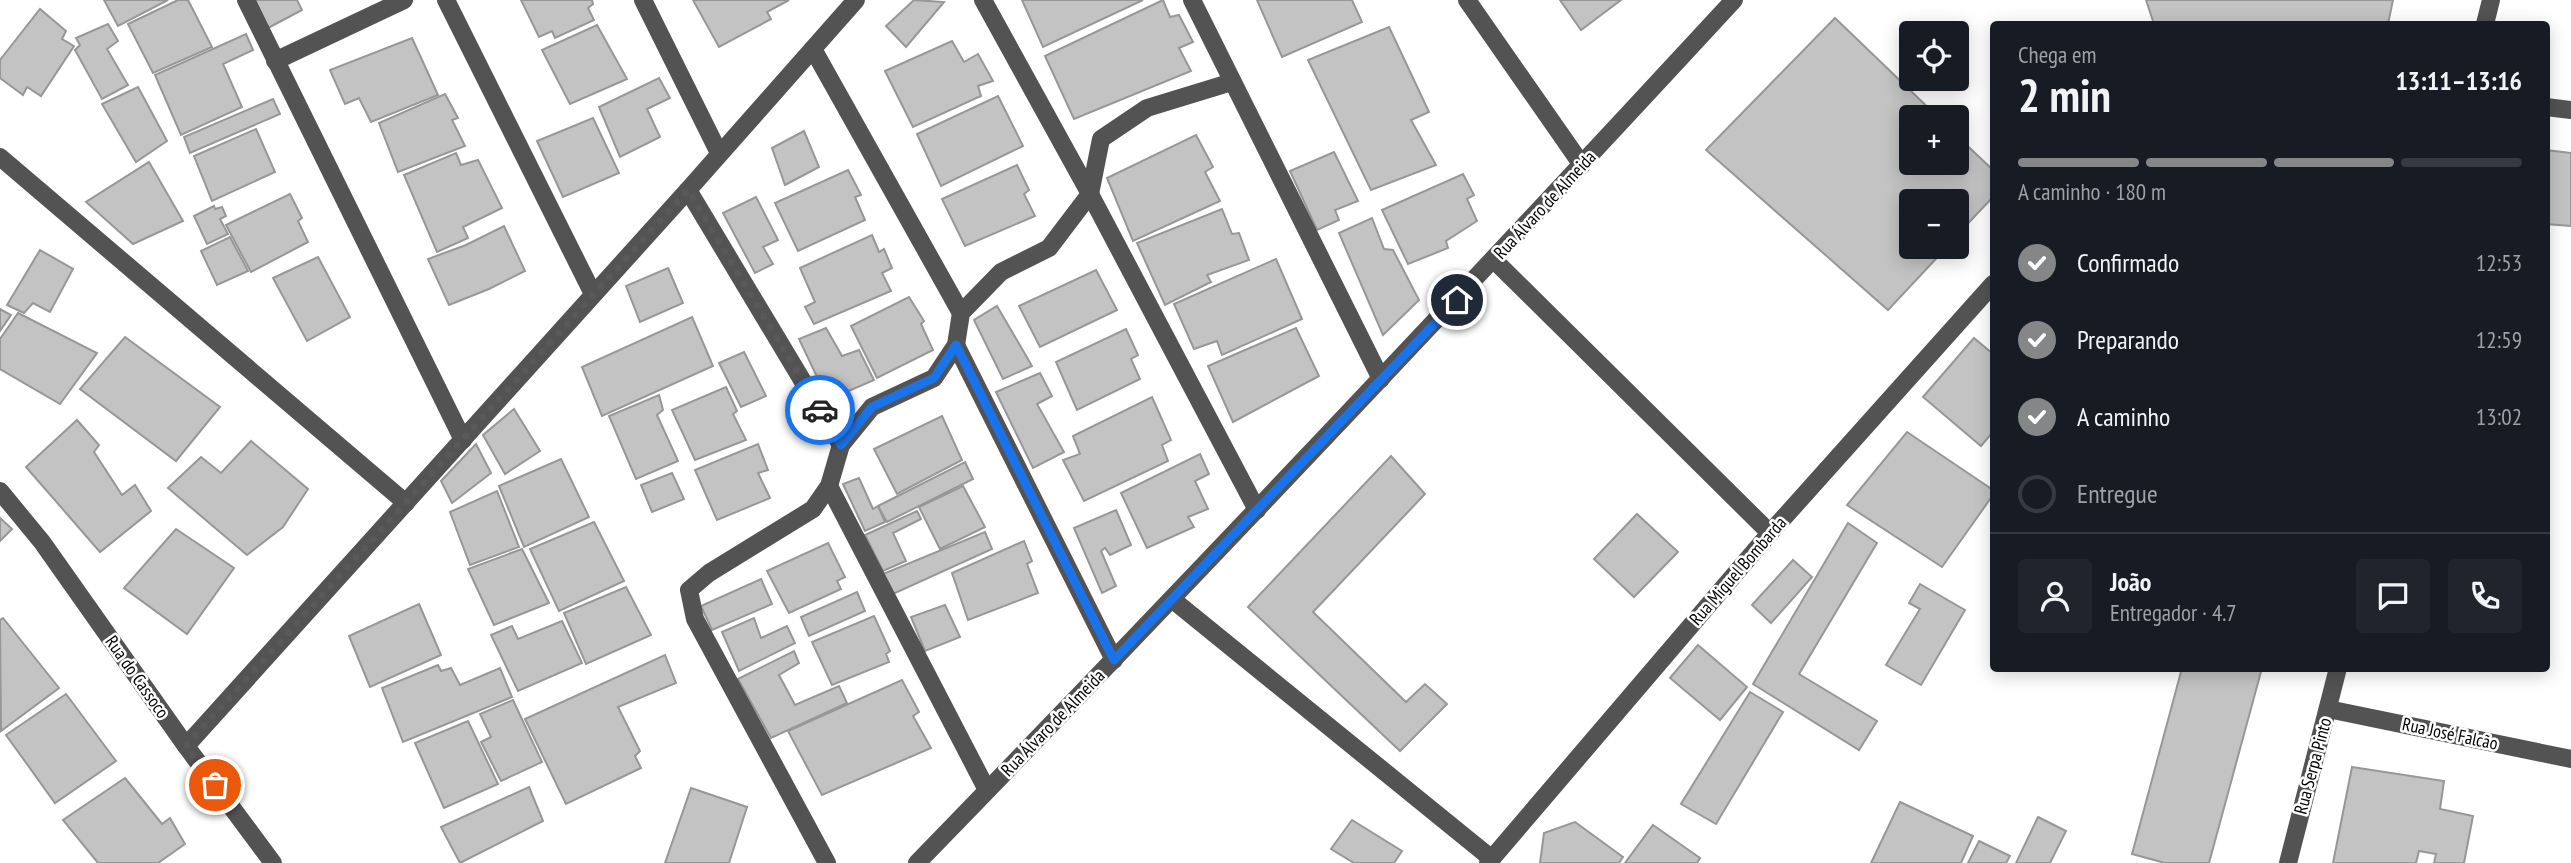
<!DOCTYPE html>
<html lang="pt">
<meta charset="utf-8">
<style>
body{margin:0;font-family:"PT Sans Narrow",sans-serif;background:#20242c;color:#f1f3f6;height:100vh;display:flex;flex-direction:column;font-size:26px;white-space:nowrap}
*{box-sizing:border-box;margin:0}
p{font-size:23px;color:#9ea1a6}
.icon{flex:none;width:38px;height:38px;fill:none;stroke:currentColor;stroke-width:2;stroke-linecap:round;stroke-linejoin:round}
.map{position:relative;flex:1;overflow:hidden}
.side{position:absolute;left:1990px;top:21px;width:560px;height:651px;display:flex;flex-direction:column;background:#171b24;border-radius:7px;box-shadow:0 4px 18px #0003}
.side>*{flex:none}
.fabs{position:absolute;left:1899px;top:21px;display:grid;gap:14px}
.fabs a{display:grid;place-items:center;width:70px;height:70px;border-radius:7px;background:#171b24;box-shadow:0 4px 18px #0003;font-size:35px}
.pin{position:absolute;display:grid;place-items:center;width:60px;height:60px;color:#fff;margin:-30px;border:4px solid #fff;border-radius:50%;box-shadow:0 2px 7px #0007}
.courier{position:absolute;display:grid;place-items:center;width:70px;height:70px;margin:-35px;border:5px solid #1a73e8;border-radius:50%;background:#fff;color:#222;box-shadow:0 2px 9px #0007}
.headline em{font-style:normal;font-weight:800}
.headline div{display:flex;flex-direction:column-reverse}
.headline{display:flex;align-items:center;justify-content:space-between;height:119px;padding:0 28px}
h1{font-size:46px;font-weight:800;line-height:52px}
.bar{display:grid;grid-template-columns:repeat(4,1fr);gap:10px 7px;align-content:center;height:84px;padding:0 28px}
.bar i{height:9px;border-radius:5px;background:#363941}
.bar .selected{background:#858687}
.bar p{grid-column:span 4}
.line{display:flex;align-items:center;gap:18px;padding:0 28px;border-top:2px solid #363941}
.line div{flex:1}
.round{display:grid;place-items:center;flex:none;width:74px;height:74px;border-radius:7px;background:#20242c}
ol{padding:0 28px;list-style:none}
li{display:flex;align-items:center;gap:21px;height:77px}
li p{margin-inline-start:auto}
li .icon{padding:7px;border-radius:50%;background:#858687;color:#fff;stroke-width:4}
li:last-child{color:#9ea1a6}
li i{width:38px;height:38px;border:4px solid #363941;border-radius:50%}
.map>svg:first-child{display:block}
.building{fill:#c3c3c3;stroke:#979797;stroke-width:2}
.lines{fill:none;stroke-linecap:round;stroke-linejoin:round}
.minor{stroke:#535353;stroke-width:18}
.done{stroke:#595959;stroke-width:7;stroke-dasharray:0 12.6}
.route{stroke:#1a73e8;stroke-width:9}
.labels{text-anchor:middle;stroke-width:5;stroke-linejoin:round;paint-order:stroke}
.street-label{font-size:18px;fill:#000;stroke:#fff}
</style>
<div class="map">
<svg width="2571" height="863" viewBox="0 0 2571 863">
<rect width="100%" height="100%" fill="#fff"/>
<!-- building -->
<g class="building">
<path d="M 104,0 L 168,0 L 118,26 Z"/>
<path d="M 178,0 L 188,0 L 212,47 L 153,73 L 128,24 Z"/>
<path d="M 255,0 L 297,0 L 302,10 L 268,28 Z"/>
<path d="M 521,0 L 592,0 L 593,4 L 588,8 L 594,20 L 555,38 L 552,31 L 539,37 Z"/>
<path d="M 693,0 L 789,0 L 767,12 L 771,19 L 719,47 Z"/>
<path d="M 914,0 L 944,2 L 906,47 L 886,26 Z"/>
<path d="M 1022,0 L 1143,0 L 1043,47 Z"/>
<path d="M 1163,0 L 1170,17 L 1179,15 L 1193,42 L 1179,48 L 1191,71 L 1074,119 L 1045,56 Z"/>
<path d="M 1257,0 L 1352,0 L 1362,22 L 1282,57 Z"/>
<path d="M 1560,0 L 1621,0 L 1581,30 Z"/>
<path d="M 2146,0 L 2393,0 L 2388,24 L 2154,24 Z"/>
<path d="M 40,9 L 66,31 L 62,39 L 74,46 L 41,96 L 27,87 L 23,95 L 0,78 L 0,60 Z"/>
<path d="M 1835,18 L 1938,117 L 1911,117 L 1911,163 L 1956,163 L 1956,135 L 1993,170 L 1993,197 L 1956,236 L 1956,201 L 1911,201 L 1911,247 L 1947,247 L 1888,310 L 1706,150 Z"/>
<path d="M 108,24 L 118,41 L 107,49 L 128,85 L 102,99 L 75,50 L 80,45 L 76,38 Z"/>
<path d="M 597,25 L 627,79 L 570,104 L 542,50 Z"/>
<path d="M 1389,27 L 1429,112 L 1411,120 L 1436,165 L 1371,190 L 1308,60 Z"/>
<path d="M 246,34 L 253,50 L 223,64 L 242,107 L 181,135 L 155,75 Z"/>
<path d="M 412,38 L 438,95 L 371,122 L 359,98 L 345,104 L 330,70 Z"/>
<path d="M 952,41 L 964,62 L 978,54 L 993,81 L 978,86 L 981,96 L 913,127 L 885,71 Z"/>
<path d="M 659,78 L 670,98 L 647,109 L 660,137 L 620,157 L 599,107 Z"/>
<path d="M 138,87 L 167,141 L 136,162 L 102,104 Z"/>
<path d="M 445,94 L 458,118 L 452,120 L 465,146 L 398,172 L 379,123 Z"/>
<path d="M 998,96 L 1023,146 L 941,186 L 917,134 Z"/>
<path d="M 273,99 L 280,114 L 190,153 L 184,137 Z"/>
<path d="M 593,118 L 619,173 L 563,197 L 537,141 Z"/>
<path d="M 256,129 L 275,172 L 212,201 L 194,156 Z"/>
<path d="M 804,131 L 819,167 L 785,185 L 772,148 Z"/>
<path d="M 1196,135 L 1213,167 L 1205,172 L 1220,201 L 1133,241 L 1107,178 Z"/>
<path d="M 2546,150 L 2571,153 L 2571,226 L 2546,224 Z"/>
<path d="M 1334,152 L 1358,201 L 1335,210 L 1339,220 L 1317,230 L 1290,171 Z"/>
<path d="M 456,153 L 461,165 L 478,160 L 502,208 L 463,227 L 468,238 L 437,252 L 404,175 Z"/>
<path d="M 149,162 L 183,221 L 133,244 L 86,202 Z"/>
<path d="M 1017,165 L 1029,190 L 1024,194 L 1035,216 L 965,246 L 942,199 Z"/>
<path d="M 848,170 L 861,195 L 855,197 L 865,220 L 798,251 L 775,203 Z"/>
<path d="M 1463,174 L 1474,195 L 1467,199 L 1477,221 L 1446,241 L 1448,248 L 1408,264 L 1382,210 Z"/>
<path d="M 290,194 L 302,218 L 298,221 L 308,242 L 251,272 L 226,225 Z"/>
<path d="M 756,197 L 778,240 L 763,247 L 773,264 L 755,273 L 723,213 Z"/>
<path d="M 214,206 L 215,209 L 222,207 L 226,216 L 220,219 L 228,234 L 207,244 L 194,216 Z"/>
<path d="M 1222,209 L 1232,234 L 1239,233 L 1249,260 L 1207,275 L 1211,282 L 1165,305 L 1137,243 Z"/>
<path d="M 1372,218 L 1384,249 L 1393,250 L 1419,300 L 1383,335 L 1339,233 Z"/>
<path d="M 504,226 L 525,271 L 489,289 L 449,305 L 428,259 L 466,245 Z"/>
<path d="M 872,235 L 879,252 L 884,249 L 892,268 L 882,273 L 891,291 L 814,324 L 805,307 L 815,302 L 800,268 Z"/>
<path d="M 230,237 L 248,271 L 217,285 L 201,251 Z"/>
<path d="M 40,250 L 73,269 L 50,312 L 33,303 L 24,313 L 7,305 Z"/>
<path d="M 318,257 L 350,317 L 307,341 L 273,278 Z"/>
<path d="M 1276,259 L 1302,319 L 1222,355 L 1217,341 L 1194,349 L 1174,304 Z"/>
<path d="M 668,268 L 683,303 L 640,322 L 626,286 Z"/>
<path d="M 1096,270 L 1117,310 L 1040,347 L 1019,306 Z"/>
<path d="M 909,297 L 924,321 L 921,324 L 933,350 L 877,378 L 851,326 Z"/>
<path d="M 997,306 L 1032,366 L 1003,379 L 974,320 Z"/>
<path d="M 0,309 L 11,315 L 0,331 Z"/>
<path d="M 18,313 L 97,353 L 60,404 L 0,369 L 0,339 Z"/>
<path d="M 692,317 L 713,366 L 602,416 L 582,367 Z"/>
<path d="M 826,328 L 842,356 L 859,350 L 874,380 L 828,400 L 799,339 Z"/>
<path d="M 1296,328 L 1319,376 L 1233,422 L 1208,366 Z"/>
<path d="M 1126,329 L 1138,355 L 1131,359 L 1140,379 L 1077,410 L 1056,362 Z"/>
<path d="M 125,337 L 220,407 L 176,461 L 80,389 Z"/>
<path d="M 1974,338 L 1993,354 L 1993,432 L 1981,446 L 1923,397 Z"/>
<path d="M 744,352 L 766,396 L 741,407 L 719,363 Z"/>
<path d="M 1040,373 L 1052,396 L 1037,404 L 1064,452 L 1033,468 L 996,392 Z"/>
<path d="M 726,387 L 737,411 L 733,414 L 746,440 L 695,460 L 672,410 Z"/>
<path d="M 659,395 L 663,410 L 657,415 L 678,461 L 636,479 L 609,416 Z"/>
<path d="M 1152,397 L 1171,440 L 1162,445 L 1168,461 L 1084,501 L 1063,460 L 1080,454 L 1073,436 Z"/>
<path d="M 514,409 L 540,451 L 505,474 L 483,435 Z"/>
<path d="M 942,416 L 962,460 L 897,494 L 874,449 Z"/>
<path d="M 77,420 L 99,445 L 94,452 L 122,495 L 135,485 L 151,511 L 100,552 L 26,467 Z"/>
<path d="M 1907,432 L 1993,490 L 1993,495 L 1942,567 L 1847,505 Z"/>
<path d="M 251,441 L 308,489 L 283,527 L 247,555 L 168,488 L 201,457 L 221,473 Z"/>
<path d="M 476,444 L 491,473 L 452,503 L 441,481 Z"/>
<path d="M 758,444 L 768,470 L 758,473 L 770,498 L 717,520 L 695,470 Z"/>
<path d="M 1200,454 L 1209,474 L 1195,481 L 1208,509 L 1188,517 L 1194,527 L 1147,548 L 1121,493 Z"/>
<path d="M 1391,456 L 1425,494 L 1313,612 L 1406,702 L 1425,684 L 1447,704 L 1400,751 L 1248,607 Z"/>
<path d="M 561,459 L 589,517 L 524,547 L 499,486 Z"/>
<path d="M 965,462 L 973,479 L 887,522 L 878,506 Z"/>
<path d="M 672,473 L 684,499 L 652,512 L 641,485 Z"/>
<path d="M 859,478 L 873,509 L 878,506 L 885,522 L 865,531 L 843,484 Z"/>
<path d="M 963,486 L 985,527 L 940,549 L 919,507 Z"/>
<path d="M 497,491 L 519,547 L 470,565 L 450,512 Z"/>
<path d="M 1116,510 L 1131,545 L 1110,555 L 1105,548 L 1101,551 L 1116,586 L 1102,593 L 1074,528 Z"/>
<path d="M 917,511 L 921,519 L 893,533 L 906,561 L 883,571 L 865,535 Z"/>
<path d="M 1637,514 L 1678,552 L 1634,597 L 1594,559 Z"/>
<path d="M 0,518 L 12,529 L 0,541 Z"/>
<path d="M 594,522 L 624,581 L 559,611 L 530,549 Z"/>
<path d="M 1848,523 L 1877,543 L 1799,674 L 1877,721 L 1859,750 L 1753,684 Z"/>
<path d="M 176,529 L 234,568 L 187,634 L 124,588 Z"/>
<path d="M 985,532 L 992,549 L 893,594 L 883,574 Z"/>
<path d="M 1024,541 L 1032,561 L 1027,564 L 1038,593 L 968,620 L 952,573 Z"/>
<path d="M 828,543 L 845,577 L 837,581 L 841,589 L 789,613 L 767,571 Z"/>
<path d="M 522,549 L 549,603 L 494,625 L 468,569 Z"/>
<path d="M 1793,560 L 1812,577 L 1771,623 L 1752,605 Z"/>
<path d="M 761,579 L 772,604 L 712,630 L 701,606 Z"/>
<path d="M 1920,584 L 1965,610 L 1921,685 L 1886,665 L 1920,609 L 1909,603 Z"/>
<path d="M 626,587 L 651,635 L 586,664 L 564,613 Z"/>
<path d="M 857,592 L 865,611 L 809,636 L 801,617 Z"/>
<path d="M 419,604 L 441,655 L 370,687 L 349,636 Z"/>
<path d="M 945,605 L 960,637 L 925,651 L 911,617 Z"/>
<path d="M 874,616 L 890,651 L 886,654 L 889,662 L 832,685 L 812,642 Z"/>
<path d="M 3,618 L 59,688 L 1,731 L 0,620 Z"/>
<path d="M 754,618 L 761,638 L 787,626 L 795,643 L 739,671 L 722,632 Z"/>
<path d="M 562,621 L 582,663 L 518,691 L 491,635 L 512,626 L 518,639 Z"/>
<path d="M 1698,645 L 1747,687 L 1720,720 L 1670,678 Z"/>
<path d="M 794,651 L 799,663 L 779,675 L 795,705 L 839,686 L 847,703 L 771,738 L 738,679 Z"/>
<path d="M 665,655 L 676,683 L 618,707 L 640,751 L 635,756 L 641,768 L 566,804 L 525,719 Z"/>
<path d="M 438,665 L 441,671 L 451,668 L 460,685 L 500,668 L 512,697 L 403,742 L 382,688 Z"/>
<path d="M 2182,668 L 2262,668 L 2209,863 L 2165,863 L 2132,854 Z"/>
<path d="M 902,680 L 919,712 L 913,716 L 931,748 L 822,795 L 788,731 Z"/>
<path d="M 1750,692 L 1783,712 L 1716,824 L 1681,804 Z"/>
<path d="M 66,694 L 116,761 L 55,803 L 6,735 Z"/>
<path d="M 513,700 L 542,762 L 501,781 L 481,742 L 491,737 L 480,714 Z"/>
<path d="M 468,721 L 498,784 L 444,808 L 415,743 Z"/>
<path d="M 2352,767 L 2444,781 L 2440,809 L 2473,816 L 2464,863 L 2434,863 L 2436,854 L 2419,851 L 2416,863 L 2333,863 Z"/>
<path d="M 125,778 L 162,824 L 170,818 L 185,844 L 158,863 L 98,863 L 63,820 Z"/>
<path d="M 529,787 L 543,821 L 460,863 L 441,827 Z"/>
<path d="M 691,788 L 747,807 L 729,863 L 665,863 Z"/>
<path d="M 1900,802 L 1973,836 L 1961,863 L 1871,863 Z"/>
<path d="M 2038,817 L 2066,831 L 2050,863 L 2016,863 Z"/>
<path d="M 1352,820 L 1402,851 L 1394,863 L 1354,863 L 1331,849 Z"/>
<path d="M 1575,822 L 1623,857 L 1619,863 L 1540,863 L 1544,833 Z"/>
<path d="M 1653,825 L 1700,858 L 1697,863 L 1625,863 Z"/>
<path d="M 1979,841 L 2010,856 L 2006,863 L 1968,863 Z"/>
</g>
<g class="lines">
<!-- minor -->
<g class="minor">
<path d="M 246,0 L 463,440"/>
<path d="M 446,0 L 593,294"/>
<path d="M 643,0 L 719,153"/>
<path d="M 983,0 L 1090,194 L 1257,510"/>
<path d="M 1192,0 L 1381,379"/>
<path d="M 1467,0 L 1582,165"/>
<path d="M 2485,24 L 2491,0"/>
<path d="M 813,49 L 961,313"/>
<path d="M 275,61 L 404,0"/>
<path d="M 2546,107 L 2571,110"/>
<path d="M 0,157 L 406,503"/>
<path d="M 688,190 L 841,445"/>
<path d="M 1494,260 L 1770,533"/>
<path d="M 956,345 L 1114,660"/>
<path d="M 829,486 L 987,790"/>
<path d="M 0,491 L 42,542 L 186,746 L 273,863"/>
<path d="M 1173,600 L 1492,859"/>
<path d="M 2328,709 L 2571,759"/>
<path d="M 186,746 L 688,190 L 856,0"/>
<path d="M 827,863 L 695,619 L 689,590 L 709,573 L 813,509 L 829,486 L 841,445 L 872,407 L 934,378 L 956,345 L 961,313 L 1001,272 L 1049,248 L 1090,194 L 1101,139 L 1147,108 L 1232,82"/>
<path d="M 917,863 C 1193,579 1465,291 1734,0"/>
<path d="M 1488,863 L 1770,533 L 1993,284"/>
<path d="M 2288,863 L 2338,668"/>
</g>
</g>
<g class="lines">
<!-- done -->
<path class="done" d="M 215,785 L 186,746 L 688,190 L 820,410"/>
<!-- route -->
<path class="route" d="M 820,410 L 841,445 L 872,407 L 934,378 L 956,345 L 1114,660 L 1457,300"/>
</g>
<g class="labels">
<!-- street labels -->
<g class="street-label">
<text transform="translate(1545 205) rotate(-47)" y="6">Rua Álvaro de Almeida</text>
<text transform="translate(1738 571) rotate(-49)" y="6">Rua Miguel Bombarda</text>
<text transform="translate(137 677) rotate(55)" y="6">Rua do Cassoco</text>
<text transform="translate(1053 723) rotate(-46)" y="6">Rua Álvaro de Almeida</text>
<text transform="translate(2450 734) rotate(12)" y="6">Rua José Falcão</text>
<text transform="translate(2313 766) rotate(-75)" y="6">Rua Serpa Pinto</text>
</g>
</g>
</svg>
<div class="fabs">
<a><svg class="icon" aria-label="locate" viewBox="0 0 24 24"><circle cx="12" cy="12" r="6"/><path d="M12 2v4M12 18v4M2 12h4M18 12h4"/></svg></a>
<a>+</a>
<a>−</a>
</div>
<div class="pin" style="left:215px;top:785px;background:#ea580c"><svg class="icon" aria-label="bag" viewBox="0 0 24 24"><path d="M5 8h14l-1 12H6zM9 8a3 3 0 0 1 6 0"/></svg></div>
<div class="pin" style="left:1457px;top:300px;background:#1f2937"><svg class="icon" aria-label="home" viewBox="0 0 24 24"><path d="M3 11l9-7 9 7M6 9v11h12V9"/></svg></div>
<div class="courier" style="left:820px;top:410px"><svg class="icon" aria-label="car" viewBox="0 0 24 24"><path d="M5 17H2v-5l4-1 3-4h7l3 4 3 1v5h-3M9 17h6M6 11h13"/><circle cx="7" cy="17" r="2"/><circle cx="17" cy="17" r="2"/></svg></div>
<section class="side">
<div class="headline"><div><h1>2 min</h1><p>Chega em</p></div><em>13:11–13:16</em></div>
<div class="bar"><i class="selected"></i><i class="selected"></i><i class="selected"></i><i></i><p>A caminho · 180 m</p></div>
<ol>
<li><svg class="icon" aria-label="check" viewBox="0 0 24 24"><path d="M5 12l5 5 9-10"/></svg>Confirmado<p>12:53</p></li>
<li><svg class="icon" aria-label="check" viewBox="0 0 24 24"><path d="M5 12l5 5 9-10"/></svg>Preparando<p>12:59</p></li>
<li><svg class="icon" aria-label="check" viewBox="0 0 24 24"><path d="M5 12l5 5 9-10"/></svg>A caminho<p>13:02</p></li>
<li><i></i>Entregue</li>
</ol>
<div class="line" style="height:126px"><a class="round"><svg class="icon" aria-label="person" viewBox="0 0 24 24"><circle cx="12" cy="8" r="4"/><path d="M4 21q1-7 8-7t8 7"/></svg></a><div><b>João</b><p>Entregador · 4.7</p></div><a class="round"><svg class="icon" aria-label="chat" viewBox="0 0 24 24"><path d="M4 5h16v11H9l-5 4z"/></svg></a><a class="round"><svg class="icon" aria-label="phone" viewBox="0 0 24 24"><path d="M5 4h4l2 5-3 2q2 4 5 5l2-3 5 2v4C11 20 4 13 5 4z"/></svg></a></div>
</section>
</div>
